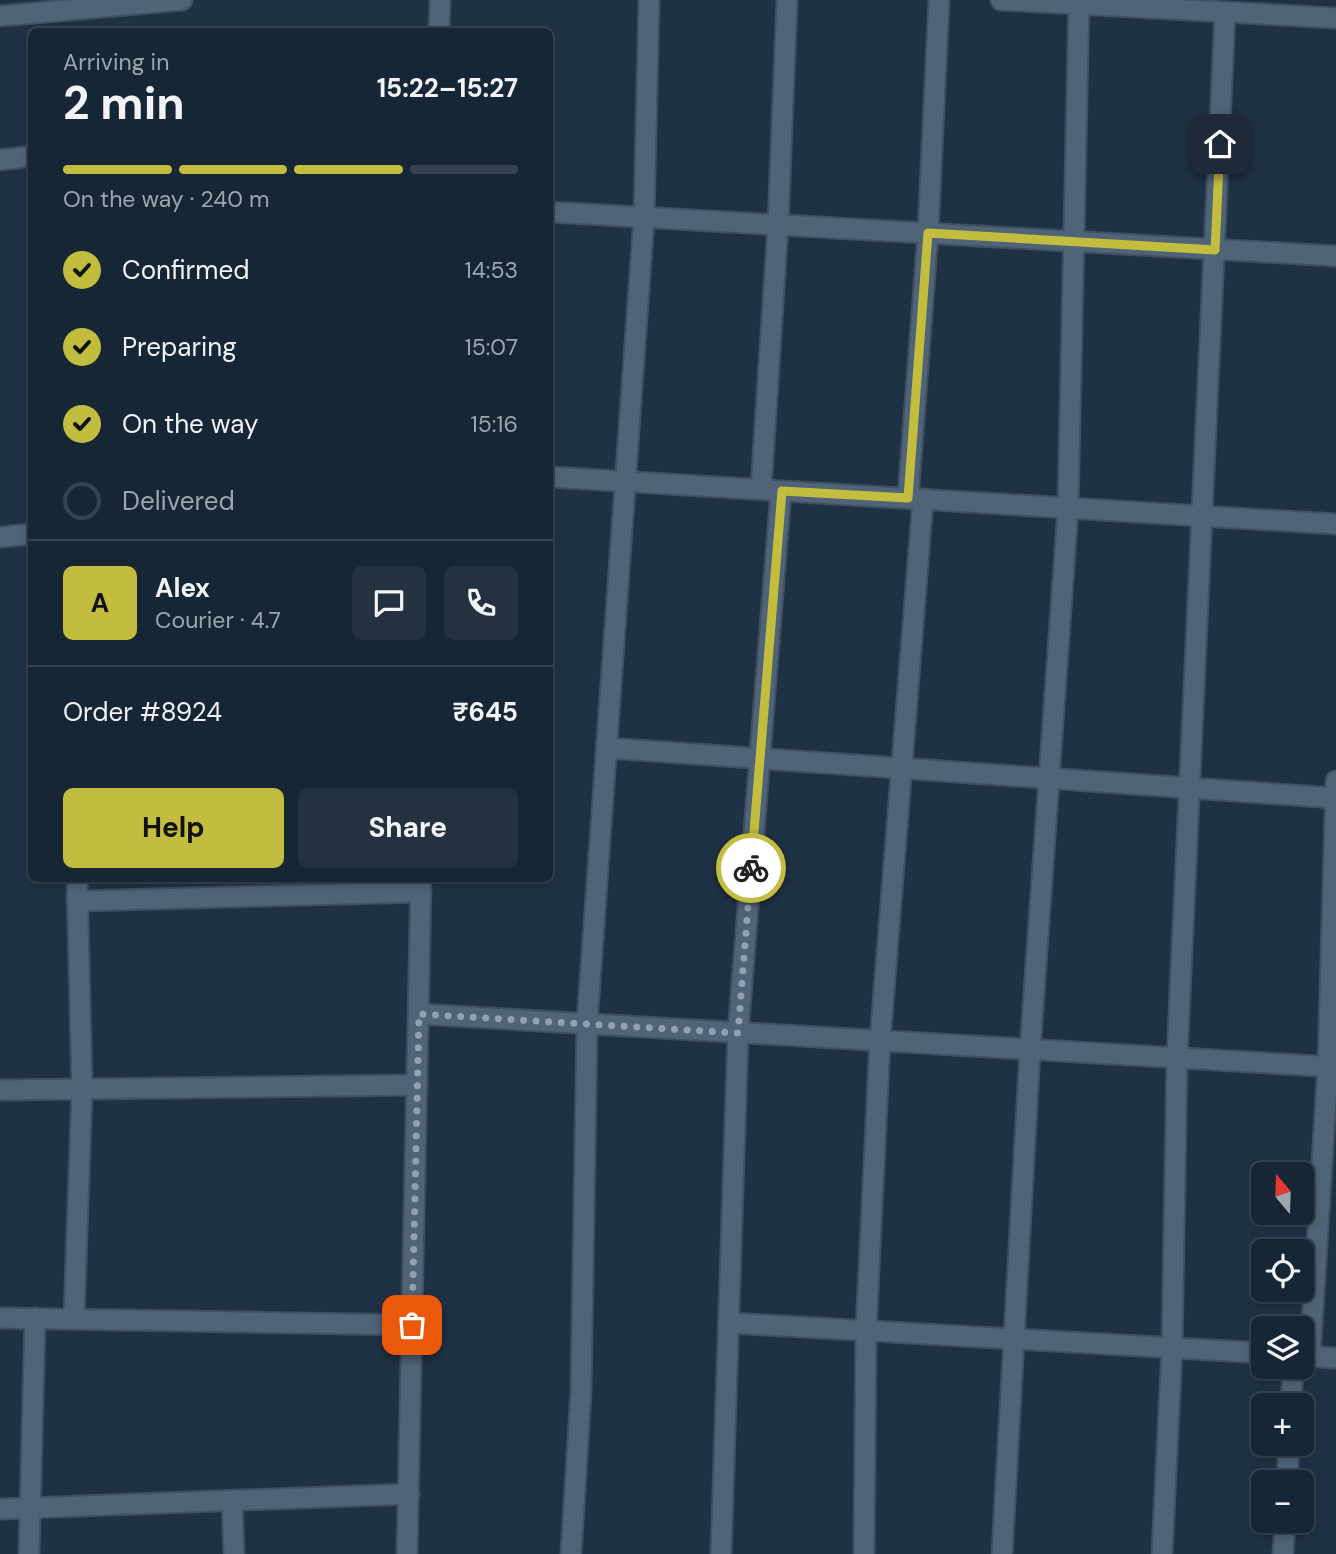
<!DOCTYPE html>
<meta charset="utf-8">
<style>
body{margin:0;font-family:"DM Sans",sans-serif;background:#243240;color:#f1f3f6;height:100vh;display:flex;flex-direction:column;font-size:26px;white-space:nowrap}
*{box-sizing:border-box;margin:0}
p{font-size:23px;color:#9ea5ac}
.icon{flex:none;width:38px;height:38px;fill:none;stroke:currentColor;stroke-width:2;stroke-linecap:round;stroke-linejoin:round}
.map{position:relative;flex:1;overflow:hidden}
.sheet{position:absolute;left:28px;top:28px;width:525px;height:854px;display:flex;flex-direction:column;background:#172634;border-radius:10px;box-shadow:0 4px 10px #0003,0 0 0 2px #36434f}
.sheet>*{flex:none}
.needle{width:46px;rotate:341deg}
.tools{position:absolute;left:1251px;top:1162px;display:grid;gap:14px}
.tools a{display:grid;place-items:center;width:63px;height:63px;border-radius:10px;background:#172634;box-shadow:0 4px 10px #0003,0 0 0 2px #36434f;font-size:35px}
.pin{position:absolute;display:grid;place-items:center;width:60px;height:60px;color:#fff;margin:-30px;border-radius:14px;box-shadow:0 4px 10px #0006}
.courier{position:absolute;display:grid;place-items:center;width:70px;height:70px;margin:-35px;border:5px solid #c3bd3f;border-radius:50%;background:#fff;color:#222;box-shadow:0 2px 9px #0007}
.headline em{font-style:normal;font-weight:700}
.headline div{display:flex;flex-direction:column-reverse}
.headline{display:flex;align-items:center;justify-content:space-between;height:119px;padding:0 35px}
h1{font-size:46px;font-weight:700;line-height:52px}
.bar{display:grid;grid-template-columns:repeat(4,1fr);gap:10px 7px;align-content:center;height:84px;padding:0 35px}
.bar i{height:9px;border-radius:5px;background:#36434f}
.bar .on{background:#c3bd3f}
.bar p{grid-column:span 4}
.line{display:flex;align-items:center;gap:18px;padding:0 35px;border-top:2px solid #36434f}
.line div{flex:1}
.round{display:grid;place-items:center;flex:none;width:74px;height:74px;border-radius:10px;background:#243240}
ol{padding:0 35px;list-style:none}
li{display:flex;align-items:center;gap:21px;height:77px}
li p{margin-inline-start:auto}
li .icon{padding:7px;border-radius:50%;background:#c3bd3f;color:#111;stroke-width:4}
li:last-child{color:#9ea5ac}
li i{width:38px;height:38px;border:4px solid #36434f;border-radius:50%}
.cta{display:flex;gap:14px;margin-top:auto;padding:14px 35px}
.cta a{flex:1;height:80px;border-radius:10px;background:#c3bd3f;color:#111;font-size:28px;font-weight:700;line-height:80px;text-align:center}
.cta a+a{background:#243240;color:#f1f3f6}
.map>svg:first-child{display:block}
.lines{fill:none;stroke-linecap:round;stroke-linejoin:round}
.minor-casing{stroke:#405060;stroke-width:23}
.tertiary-casing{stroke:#405060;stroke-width:23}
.minor{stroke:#506479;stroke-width:19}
.tertiary{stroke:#506479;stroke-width:19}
.done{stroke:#93a0af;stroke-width:7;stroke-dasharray:0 12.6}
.route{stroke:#c3bd3f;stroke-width:9}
</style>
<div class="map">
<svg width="1336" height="1554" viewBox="0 0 1336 1554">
<rect width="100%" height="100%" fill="#1f3245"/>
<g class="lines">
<defs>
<g id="minor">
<path d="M 1001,0 L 1336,18"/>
<path d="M 0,16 L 182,0"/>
<path d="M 0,160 L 32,156"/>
<path d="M 550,212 L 1336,256"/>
<path d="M 550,477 L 1336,524"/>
<path d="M 761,489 L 778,225 L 787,0"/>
<path d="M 908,498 L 928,233 L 939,0"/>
<path d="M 607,748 L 1336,798"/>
<path d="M 77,901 L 421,892"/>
<path d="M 419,1014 L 1336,1067"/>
<path d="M 0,1090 L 417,1085"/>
<path d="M 0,1318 L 412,1325"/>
<path d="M 74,1319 L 82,1089 L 77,878"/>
<path d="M 729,1323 L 1264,1353"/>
<path d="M 1302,1356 L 1336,1358"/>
<path d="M 1310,1356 L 1328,1066 L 1336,781"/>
<path d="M 1291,1405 L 1293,1367"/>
<path d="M 1287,1482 L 1289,1444"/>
<path d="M 232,1501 L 234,1554"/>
<path d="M 0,1509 L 409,1494"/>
<path d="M 29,1554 L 35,1318"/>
<path d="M 571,1554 L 581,1391 L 587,1024 L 644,217 L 649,0"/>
<path d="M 721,1554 L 738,1033 L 781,491"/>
<path d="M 864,1554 L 866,1330 L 880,1041 L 923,499"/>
<path d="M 1002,1554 L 1030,1050 L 1068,508 L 1079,0"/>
<path d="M 1162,1554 L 1172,1348 L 1177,1058 L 1225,13"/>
<path d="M 1283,1554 L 1285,1521"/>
</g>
<g id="tertiary">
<path d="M 439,32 L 440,0"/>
<path d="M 0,537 L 32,534"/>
<path d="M 407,1554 L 421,878"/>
</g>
</defs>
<!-- minor casing -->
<use href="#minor" class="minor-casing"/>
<!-- tertiary casing -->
<use href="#tertiary" class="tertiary-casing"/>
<!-- minor -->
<use href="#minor" class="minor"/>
<!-- tertiary -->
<use href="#tertiary" class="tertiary"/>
</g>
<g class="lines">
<!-- done -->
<path class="done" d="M 412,1325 L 419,1014 L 738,1033 L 751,868"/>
<!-- route -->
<path class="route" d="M 751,868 L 782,491 L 908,498 L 928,233 L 1215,250 L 1220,144"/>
</g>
</svg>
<div class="tools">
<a><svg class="needle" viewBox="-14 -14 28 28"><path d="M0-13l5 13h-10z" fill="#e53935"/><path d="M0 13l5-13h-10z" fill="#9ea5ac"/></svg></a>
<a><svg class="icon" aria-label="locate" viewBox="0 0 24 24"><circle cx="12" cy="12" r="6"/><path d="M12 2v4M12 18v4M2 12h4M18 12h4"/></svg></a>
<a><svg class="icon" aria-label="layers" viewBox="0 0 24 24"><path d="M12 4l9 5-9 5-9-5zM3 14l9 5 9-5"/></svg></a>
<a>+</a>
<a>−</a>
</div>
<div class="pin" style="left:412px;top:1325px;background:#ea580c"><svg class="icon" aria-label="bag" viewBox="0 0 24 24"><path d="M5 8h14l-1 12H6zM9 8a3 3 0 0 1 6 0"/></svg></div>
<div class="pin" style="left:1220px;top:144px;background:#1f2937"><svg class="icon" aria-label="home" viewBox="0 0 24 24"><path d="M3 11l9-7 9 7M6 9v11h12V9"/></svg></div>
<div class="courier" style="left:751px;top:868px"><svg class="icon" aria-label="bike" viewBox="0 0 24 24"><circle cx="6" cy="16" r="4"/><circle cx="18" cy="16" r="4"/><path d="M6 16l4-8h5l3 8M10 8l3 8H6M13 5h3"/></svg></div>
<section class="sheet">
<div class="headline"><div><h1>2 min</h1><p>Arriving in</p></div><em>15:22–15:27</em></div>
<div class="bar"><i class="on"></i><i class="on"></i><i class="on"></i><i></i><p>On the way · 240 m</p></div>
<ol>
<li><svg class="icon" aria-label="check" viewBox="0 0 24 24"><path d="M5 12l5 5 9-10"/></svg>Confirmed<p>14:53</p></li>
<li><svg class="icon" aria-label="check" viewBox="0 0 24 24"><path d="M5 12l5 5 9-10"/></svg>Preparing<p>15:07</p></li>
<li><svg class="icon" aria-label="check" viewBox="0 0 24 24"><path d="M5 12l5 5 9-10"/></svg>On the way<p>15:16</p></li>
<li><i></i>Delivered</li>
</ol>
<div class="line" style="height:126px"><b class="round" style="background:#c3bd3f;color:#111">A</b><div><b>Alex</b><p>Courier · 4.7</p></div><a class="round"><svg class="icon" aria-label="chat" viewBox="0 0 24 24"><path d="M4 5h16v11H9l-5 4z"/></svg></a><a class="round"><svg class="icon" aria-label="phone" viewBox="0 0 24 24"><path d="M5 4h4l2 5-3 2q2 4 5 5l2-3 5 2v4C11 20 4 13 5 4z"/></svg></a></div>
<div class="line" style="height:91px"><div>Order #8924</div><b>₹645</b></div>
<div class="cta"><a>Help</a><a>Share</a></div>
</section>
</div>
